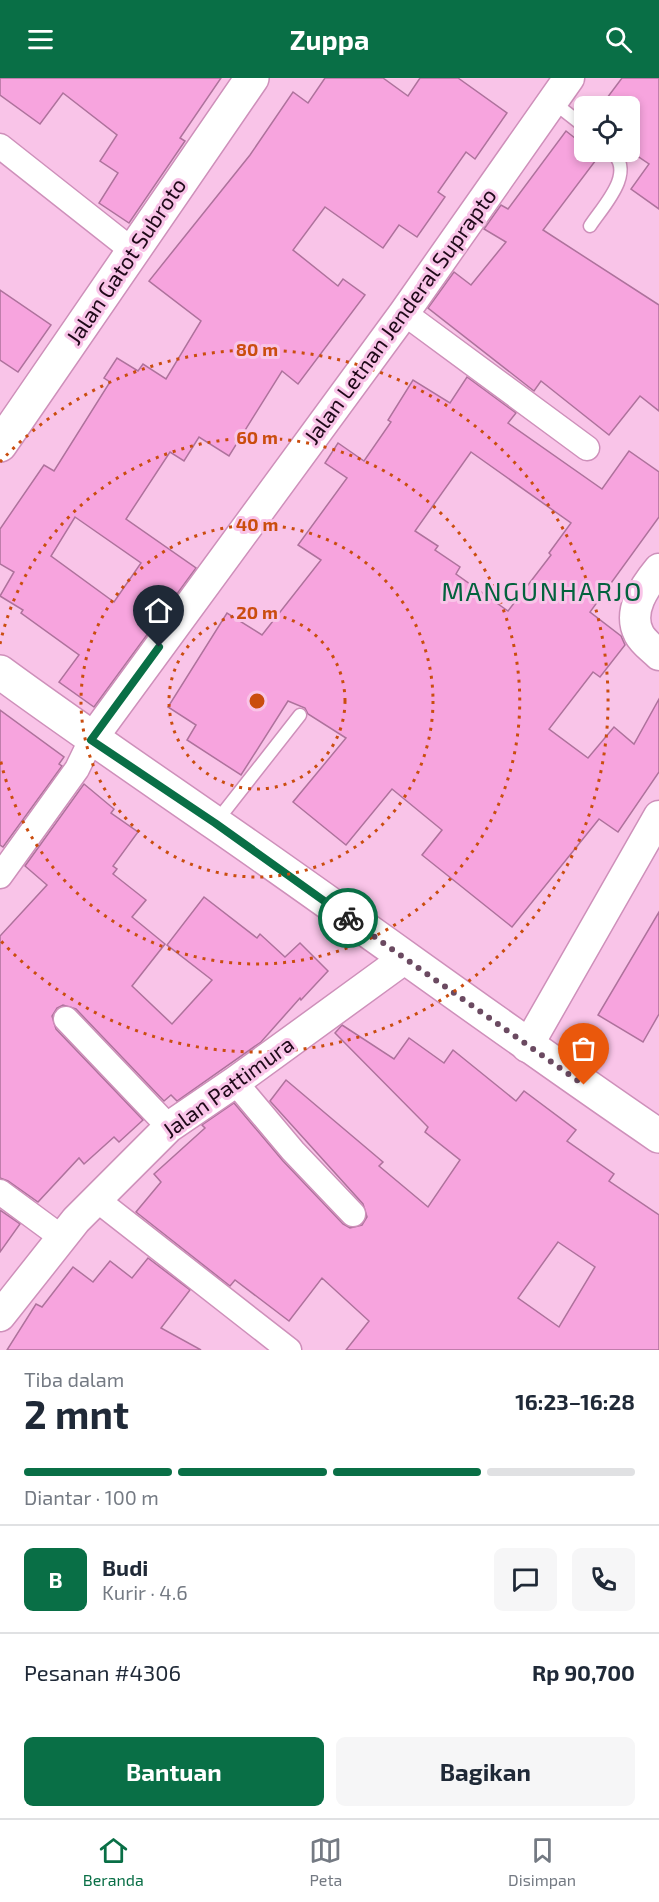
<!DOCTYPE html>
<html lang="id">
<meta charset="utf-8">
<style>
body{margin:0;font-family:"Exo 2",sans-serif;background:#f6f6f7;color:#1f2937;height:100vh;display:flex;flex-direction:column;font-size:22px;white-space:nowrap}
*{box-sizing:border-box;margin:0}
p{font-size:20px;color:#747a83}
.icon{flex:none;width:33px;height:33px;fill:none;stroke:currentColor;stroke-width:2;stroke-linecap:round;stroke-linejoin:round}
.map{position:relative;height:1272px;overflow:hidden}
.sheet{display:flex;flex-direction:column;background:#fff;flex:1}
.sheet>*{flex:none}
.buttons{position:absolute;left:574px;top:18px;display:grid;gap:12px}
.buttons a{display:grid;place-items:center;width:66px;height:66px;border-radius:9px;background:#fff;box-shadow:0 3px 9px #0003;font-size:30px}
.pin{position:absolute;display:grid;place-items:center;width:51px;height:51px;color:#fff;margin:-62px -26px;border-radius:50% 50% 50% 0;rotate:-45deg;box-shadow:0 0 6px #0007}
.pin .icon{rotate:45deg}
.courier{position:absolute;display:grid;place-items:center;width:60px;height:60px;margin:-30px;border:4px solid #096f46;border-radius:50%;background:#fff;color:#222;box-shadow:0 2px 8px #0007}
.headline em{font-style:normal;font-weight:700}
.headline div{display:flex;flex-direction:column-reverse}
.headline{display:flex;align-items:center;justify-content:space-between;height:102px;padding:0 24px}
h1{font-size:39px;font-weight:700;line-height:45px}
.bar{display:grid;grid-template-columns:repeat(4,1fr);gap:9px 6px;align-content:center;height:72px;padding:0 24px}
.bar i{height:8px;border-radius:4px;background:#e0e1e3}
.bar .active{background:#096f46}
.bar p{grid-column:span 4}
.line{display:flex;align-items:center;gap:15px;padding:0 24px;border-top:2px solid #e0e1e3}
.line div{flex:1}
.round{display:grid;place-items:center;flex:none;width:63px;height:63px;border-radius:9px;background:#f6f6f7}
.primary-button{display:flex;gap:12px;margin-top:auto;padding:12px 24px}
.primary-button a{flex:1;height:69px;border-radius:9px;background:#096f46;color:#fff;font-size:24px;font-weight:700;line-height:69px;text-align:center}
.primary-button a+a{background:#f6f6f7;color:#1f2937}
header{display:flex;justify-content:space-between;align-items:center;height:78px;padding:0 24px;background:#096f46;color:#fff;font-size:27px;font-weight:700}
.dock{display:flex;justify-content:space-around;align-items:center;height:84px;border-top:2px solid #e0e1e3;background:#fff;font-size:16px;color:#747a83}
.dock a{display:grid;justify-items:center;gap:3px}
.dock .active{color:#096f46}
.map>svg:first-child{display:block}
.building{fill:#f7a4de;stroke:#ae729c;stroke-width:1.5;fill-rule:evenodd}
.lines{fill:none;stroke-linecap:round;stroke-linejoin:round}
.service-casing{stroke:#ce90ba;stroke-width:15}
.minor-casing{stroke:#ce90ba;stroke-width:27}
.tertiary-casing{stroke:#ce90ba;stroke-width:33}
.secondary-casing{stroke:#ce90ba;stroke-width:36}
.service{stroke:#fff;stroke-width:12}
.minor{stroke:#fff;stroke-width:24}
.tertiary{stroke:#fff;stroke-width:30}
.secondary{stroke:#fff;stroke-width:33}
.done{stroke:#6b4a61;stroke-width:6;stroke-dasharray:0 10.8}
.route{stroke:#096f46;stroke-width:8}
.ring{fill:none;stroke:#ca4d0e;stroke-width:3;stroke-dasharray:3 6}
.labels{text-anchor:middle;stroke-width:6;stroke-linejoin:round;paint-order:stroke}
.street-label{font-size:22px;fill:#1f0919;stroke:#f9c4e8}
.quarter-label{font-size:26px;letter-spacing:1.5px;fill:#03623d;stroke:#f9c4e8}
.centre{fill:#ca4d0e;stroke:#f9c4e8;stroke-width:3}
.ring-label{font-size:18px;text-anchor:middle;font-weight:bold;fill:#ca4d0e;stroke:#f9c4e8;stroke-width:6;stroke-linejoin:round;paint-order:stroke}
</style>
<header><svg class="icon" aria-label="menu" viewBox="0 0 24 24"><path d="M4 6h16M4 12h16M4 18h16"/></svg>Zuppa<svg class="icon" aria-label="search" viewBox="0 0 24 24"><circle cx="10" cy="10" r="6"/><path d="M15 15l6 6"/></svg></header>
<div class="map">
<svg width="659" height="1272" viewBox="0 0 659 1272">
<rect width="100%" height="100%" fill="#f9c4e8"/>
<!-- building -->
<g class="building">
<path d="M 0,0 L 221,0 L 180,60 L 185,63 L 129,145 L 99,125 L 118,95 L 100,83 L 117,57 L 63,15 L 40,46 L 0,17 Z"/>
<path d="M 325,0 L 383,0 L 408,18 L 420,0 L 458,0 L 507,35 L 475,81 L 466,74 L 438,114 L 445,119 L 417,159 L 399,147 L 383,170 L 325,129 L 293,172 L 338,208 L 343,201 L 365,217 L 298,306 L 282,293 L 229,378 L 199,359 L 184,383 L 170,374 L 126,441 L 196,490 L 94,629 L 59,604 L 79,577 L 21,535 L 23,532 L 0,518 L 14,494 L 0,486 L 0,451 L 44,387 L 54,393 L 110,304 L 104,300 L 117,280 L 138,293 L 143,286 L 166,301 L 201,243 L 149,203 L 250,77 L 293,14 L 308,25 ZM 75,439 L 141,485 L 114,524 L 51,478 Z"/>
<path d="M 622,0 L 659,0 L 659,131 L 631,111 L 649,86 L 630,73 L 630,28 L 601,28 Z"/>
<path d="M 566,53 L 585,68 L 585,74 L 593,74 L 599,78 L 543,152 L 659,227 L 659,333 L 640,318 L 609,357 L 541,303 L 534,313 L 428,230 L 454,194 L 471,207 L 506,164 L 484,151 L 501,127 L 508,131 Z"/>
<path d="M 0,212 L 51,247 L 18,294 L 0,282 Z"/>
<path d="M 467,299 L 516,335 L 508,345 L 602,411 L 629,373 L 659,394 L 659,439 L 590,534 L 621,558 L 625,567 L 600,599 L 593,594 L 549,651 L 588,680 L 614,649 L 634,666 L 659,621 L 659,694 L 618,754 L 599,741 L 512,849 L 422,777 L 442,752 L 392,711 L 346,767 L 293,724 L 346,660 L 308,636 L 305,630 L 288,623 L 241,697 L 187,662 L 196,647 L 168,629 L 227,535 L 262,557 L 321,482 L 298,467 L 347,400 L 325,385 L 338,365 L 364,383 L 391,344 L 388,342 L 413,302 L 450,325 ZM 471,374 L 571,445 L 549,475 L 551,477 L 508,533 L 456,496 L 460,489 L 435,472 L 438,468 L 415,453 Z"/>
<path d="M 0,632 L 64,679 L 59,686 L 62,688 L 3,769 L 0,767 Z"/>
<path d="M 84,706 L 114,731 L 111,735 L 138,754 L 113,788 L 117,791 L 113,796 L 146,822 L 132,839 L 165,866 L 132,908 L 172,946 L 212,902 L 167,867 L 204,819 L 257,860 L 260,856 L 285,879 L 300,865 L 328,893 L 301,922 L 300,920 L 261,964 L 177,1023 L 171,1017 L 164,1023 L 76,931 L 63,927 L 57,930 L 52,938 L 56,951 L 143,1042 L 119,1064 L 114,1059 L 84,1086 L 79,1080 L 38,1124 L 8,1103 L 0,1100 L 0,858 L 47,807 L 25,788 Z"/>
<path d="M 659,834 L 659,936 L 643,964 L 598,937 Z"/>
<path d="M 342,947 L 394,981 L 409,960 L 444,985 L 453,972 L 516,1023 L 524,1013 L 576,1052 L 567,1063 L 614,1096 L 609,1103 L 659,1137 L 659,1272 L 346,1272 L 369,1243 L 322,1200 L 289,1243 L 235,1202 L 230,1208 L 136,1134 L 161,1104 L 154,1096 L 205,1050 L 202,1047 L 234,1025 L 283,1083 L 343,1146 L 350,1150 L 362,1147 L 367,1139 L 363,1126 L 270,1023 L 286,1002 L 383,1084 L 379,1088 L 428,1129 L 460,1082 L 425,1054 L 428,1049 L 335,955 ZM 558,1164 L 595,1189 L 559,1249 L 518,1220 Z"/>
<path d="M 0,1132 L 20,1146 L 0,1174 Z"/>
<path d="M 148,1180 L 190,1212 L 161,1250 L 201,1272 L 7,1272 L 36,1226 L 42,1229 L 73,1189 L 93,1204 L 110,1183 L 132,1200 Z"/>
</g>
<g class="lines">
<defs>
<g id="service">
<path d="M 553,24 L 585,49"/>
<path d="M 590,148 C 603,128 636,95 612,74"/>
<path d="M 216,744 L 300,637"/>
</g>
<g id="minor">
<path d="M 0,68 L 133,173"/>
<path d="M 404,235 L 587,370"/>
<path d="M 0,798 L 77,691 L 91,662"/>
<path d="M 66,941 L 169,1049"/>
<path d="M 235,1004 L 293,1073 L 353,1136"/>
<path d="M 0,1114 L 61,1159"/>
<path d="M 96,1121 L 289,1272"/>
</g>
<g id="tertiary">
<path d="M 659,491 C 645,508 627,533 639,556 C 643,564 653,571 659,577"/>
<path d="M 91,662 L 404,235 L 569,0"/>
<path d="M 527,969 L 659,738"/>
<path d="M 0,1238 L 76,1142 L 169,1049 L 235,1004 L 404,881"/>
</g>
<g id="secondary">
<path d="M 0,367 L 252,0"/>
<path d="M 0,594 C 71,646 143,695 215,745 C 364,848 509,956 659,1058"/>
</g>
</defs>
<!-- service casing -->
<use href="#service" class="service-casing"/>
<!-- minor casing -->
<use href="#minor" class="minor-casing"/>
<!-- tertiary casing -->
<use href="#tertiary" class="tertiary-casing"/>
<!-- secondary casing -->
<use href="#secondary" class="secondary-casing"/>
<!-- service -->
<use href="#service" class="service"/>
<!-- minor -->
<use href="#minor" class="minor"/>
<!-- tertiary -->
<use href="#tertiary" class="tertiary"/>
<!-- secondary -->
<use href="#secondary" class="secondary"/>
</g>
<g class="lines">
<!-- done -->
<path class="done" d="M 348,840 L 584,1007"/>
<!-- route -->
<path class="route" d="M 159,569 L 91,662 L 215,745 L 348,840"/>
</g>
<!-- distance rings -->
<g class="ring">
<circle cx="257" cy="623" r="88"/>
<circle cx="257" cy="623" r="176"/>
<path d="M0 566A263 263 0 1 1 0 680"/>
<path d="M0 384A351 351 0 1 1 0 862"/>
</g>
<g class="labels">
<!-- street labels -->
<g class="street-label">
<text transform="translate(126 183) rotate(-56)" y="8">Jalan Gatot Subroto</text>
<text transform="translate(400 238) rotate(-54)" y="8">Jalan Letnan Jenderal Suprapto</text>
<text transform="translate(228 1009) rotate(-36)" y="8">Jalan Pattimura</text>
</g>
<!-- quarter labels -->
<g class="quarter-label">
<text x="542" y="523">MANGUNHARJO</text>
</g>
</g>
<circle cx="257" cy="623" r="9" class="centre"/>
<g class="ring-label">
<text x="257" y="278">80 m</text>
<text x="257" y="366">60 m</text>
<text x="257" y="453">40 m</text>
<text x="257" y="541">20 m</text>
</g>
</svg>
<div class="buttons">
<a><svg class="icon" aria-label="locate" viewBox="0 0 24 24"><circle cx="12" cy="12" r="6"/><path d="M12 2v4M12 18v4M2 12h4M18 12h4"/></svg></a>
</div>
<div class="pin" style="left:584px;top:1007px;background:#ea580c"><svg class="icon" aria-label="bag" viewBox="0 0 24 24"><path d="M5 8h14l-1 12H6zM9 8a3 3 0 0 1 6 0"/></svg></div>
<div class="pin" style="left:159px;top:569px;background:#1f2937"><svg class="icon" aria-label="home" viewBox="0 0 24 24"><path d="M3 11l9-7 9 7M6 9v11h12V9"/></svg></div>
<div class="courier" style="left:348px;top:840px"><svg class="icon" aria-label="bike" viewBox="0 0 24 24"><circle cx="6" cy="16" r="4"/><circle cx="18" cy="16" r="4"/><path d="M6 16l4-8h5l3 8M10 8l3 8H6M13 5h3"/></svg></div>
</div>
<section class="sheet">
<div class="headline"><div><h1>2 mnt</h1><p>Tiba dalam</p></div><em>16:23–16:28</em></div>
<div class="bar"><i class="active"></i><i class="active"></i><i class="active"></i><i></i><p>Diantar · 100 m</p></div>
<div class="line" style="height:108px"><b class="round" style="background:#096f46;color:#fff">B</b><div><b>Budi</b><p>Kurir · 4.6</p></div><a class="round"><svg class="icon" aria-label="chat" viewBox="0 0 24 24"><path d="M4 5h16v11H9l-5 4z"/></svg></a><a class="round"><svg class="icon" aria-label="phone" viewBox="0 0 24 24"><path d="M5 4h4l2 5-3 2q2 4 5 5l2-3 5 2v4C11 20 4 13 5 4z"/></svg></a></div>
<div class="line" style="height:78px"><div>Pesanan #4306</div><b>Rp 90,700</b></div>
<div class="primary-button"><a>Bantuan</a><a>Bagikan</a></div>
</section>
<nav class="dock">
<a class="active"><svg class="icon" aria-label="home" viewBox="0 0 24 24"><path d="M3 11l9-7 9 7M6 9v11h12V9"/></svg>Beranda</a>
<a><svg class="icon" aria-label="map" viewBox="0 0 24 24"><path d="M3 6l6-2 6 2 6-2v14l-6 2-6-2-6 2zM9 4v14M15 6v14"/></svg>Peta</a>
<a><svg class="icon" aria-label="saved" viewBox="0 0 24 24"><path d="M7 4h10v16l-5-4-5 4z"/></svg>Disimpan</a>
</nav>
